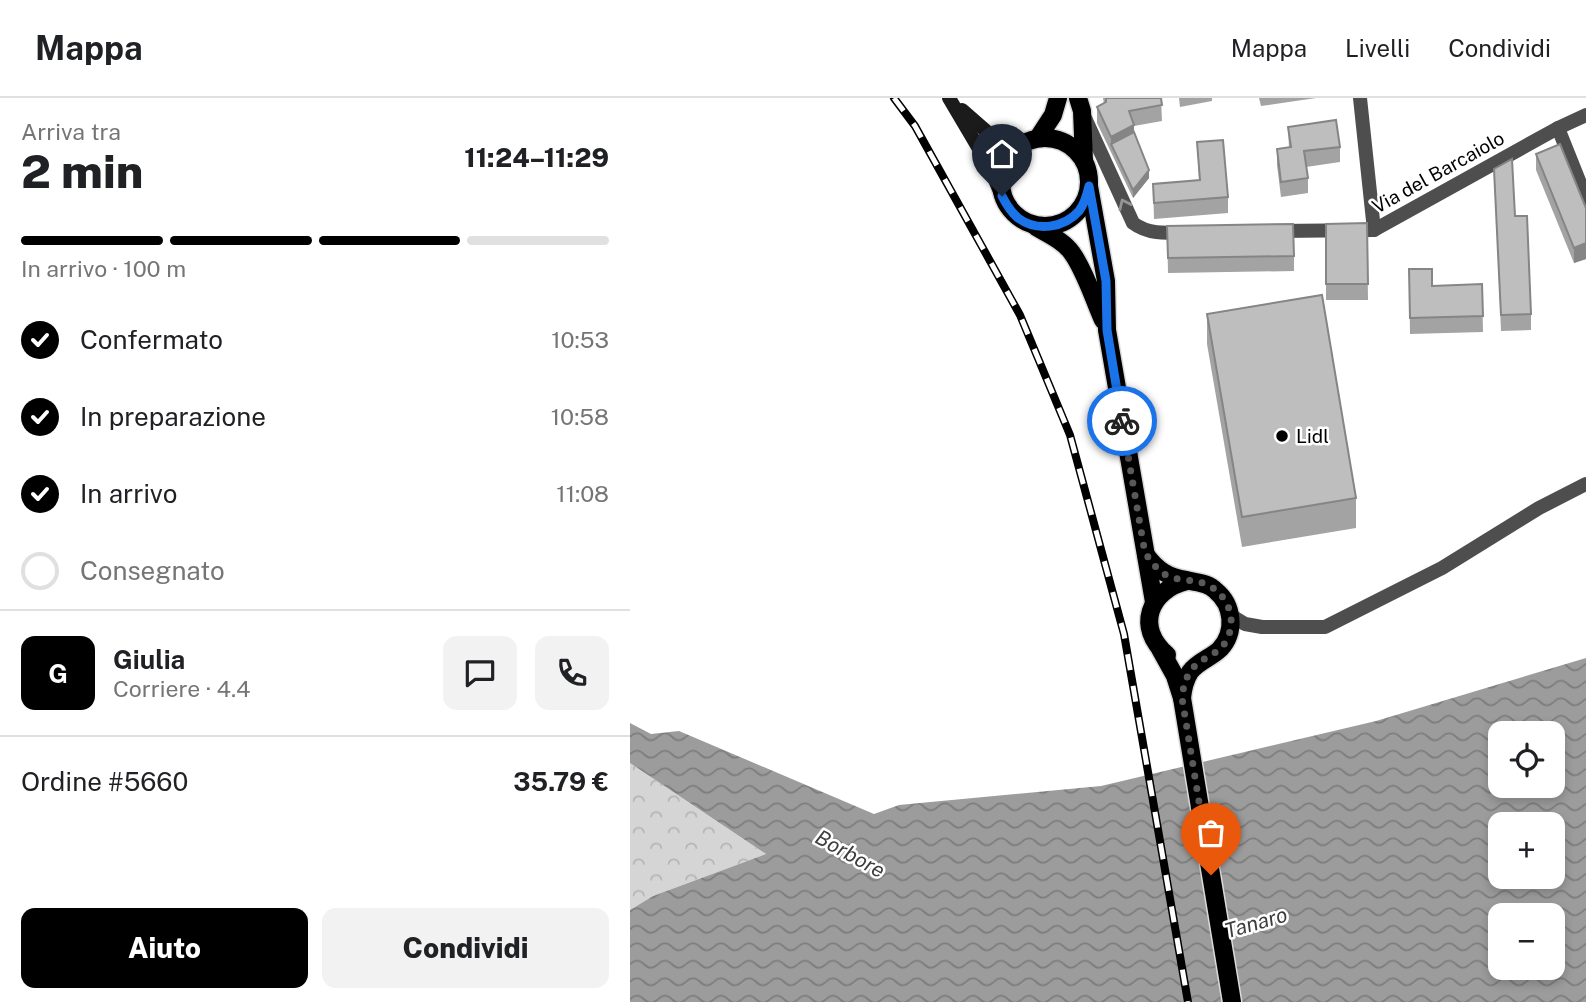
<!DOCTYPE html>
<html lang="it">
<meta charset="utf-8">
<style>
body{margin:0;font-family:"Public Sans",sans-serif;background:#f2f2f2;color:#202124;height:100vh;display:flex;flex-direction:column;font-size:26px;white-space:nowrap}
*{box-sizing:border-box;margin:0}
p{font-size:23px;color:#757577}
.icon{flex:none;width:38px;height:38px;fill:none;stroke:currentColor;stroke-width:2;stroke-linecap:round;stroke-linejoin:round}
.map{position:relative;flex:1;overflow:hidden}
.sheet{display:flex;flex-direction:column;background:#fff;width:630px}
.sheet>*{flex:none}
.tools{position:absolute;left:858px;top:623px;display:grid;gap:14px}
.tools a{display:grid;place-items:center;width:77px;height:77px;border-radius:14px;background:#fff;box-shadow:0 4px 10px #0003;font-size:35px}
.pin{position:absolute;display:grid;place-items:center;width:60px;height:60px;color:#fff;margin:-72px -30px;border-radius:50% 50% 50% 0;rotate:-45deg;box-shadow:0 0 7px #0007}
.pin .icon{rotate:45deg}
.courier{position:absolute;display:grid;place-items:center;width:70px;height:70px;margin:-35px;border:5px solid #1a73e8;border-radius:50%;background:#fff;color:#222;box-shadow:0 2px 9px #0007}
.summary em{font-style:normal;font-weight:800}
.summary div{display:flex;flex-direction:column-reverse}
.summary{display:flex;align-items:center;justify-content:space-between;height:119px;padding:0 21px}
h1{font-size:46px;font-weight:800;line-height:52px}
.bar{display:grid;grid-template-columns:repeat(4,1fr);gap:10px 7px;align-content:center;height:84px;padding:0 21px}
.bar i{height:9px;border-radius:5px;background:#e0e0e0}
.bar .on{background:#000}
.bar p{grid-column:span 4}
.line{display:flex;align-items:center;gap:18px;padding:0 21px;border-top:2px solid #e0e0e0}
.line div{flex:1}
.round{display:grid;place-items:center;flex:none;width:74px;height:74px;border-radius:14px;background:#f2f2f2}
ol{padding:0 21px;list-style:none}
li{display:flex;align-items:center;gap:21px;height:77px}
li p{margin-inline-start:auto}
li .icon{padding:7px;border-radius:50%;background:#000;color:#fff;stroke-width:4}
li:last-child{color:#757577}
li i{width:38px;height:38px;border:4px solid #e0e0e0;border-radius:50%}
.cta{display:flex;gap:14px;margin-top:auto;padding:14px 21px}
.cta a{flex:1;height:80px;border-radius:14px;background:#000;color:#fff;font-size:28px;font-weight:800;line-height:80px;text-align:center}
.cta a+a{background:#f2f2f2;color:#202124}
header{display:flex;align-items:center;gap:42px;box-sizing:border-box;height:98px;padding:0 35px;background:#fff;border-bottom:2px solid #e0e0e0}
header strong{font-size:33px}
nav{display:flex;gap:38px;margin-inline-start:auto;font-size:24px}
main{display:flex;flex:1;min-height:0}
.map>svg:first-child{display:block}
.forest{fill:url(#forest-crowns)}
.water{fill:url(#water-waves);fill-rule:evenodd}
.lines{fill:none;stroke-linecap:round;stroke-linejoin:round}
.primary-casing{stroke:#dbdbdb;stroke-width:21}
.street{stroke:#4e4e4e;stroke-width:14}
.secondary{stroke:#1b1b1b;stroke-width:14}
.primary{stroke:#000;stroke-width:18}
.rail-casing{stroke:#000;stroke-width:8}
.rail{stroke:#fff;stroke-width:5;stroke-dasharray:16;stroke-linecap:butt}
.wall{fill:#a3a3a3}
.shaded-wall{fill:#858585}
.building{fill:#bebebe;stroke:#858585;stroke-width:2}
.oneway{stroke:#959595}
.done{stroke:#595959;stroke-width:7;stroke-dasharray:0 12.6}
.route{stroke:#1a73e8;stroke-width:9}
.poi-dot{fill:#000;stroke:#fff;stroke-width:2.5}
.labels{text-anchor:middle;stroke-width:5;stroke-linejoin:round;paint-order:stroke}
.street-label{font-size:19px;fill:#000;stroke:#fff}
.poi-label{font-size:19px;fill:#000;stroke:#fff;text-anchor:start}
.water-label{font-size:21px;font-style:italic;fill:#3d3d3d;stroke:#fff}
</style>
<header>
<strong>Mappa</strong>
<nav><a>Mappa</a><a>Livelli</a><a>Condividi</a></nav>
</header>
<main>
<section class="sheet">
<div class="summary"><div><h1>2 min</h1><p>Arriva tra</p></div><em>11:24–11:29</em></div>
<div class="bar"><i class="on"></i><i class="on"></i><i class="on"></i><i></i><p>In arrivo · 100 m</p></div>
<ol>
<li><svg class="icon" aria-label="check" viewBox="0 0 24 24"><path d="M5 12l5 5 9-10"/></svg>Confermato<p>10:53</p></li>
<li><svg class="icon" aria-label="check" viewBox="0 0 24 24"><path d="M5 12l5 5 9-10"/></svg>In preparazione<p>10:58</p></li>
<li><svg class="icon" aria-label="check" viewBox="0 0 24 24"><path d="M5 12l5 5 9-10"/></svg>In arrivo<p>11:08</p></li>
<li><i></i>Consegnato</li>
</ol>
<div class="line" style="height:126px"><b class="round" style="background:#000;color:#fff">G</b><div><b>Giulia</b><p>Corriere · 4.4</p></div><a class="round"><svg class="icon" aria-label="chat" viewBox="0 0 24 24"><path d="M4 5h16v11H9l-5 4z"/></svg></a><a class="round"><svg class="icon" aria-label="phone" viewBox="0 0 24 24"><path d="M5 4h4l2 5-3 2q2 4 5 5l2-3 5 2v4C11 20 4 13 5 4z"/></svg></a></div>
<div class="line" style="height:91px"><div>Ordine #5660</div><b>35.79 €</b></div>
<div class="cta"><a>Aiuto</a><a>Condividi</a></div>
</section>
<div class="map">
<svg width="956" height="904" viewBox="0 0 956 904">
<defs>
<pattern id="forest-crowns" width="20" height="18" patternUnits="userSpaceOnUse" patternTransform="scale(1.75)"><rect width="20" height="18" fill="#d5d5d5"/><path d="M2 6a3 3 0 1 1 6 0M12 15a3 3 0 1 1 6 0" fill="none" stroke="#b5b5b5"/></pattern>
<pattern id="water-waves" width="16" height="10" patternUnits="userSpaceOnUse" patternTransform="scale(1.75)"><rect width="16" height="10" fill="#9c9c9c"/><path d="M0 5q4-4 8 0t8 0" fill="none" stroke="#7d7d7d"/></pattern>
</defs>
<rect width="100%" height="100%" fill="#fff"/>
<!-- forest -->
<path class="forest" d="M 0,665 L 136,756 L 23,798 L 0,812 Z"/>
<!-- water -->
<path class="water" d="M 956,560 L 956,904 L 0,904 L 0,812 L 23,798 L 136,756 L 0,665 L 0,625 L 21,636 L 49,633 L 244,716 L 269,707 L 471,688 L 746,623 ZM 870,635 L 922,635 L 922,688 L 870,688 ZM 870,726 L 922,726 L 922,779 L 870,779 ZM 870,817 L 922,817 L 922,870 L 870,870 Z"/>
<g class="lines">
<defs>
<g id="primary">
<path d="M 448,0 L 452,13 L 454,63"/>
<circle cx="415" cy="84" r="44"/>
<path d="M 408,40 L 423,17 L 428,0"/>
<path d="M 459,88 L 476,183 L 477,232 L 524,504"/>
<path d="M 406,129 C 418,136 434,143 442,155 C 455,173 464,202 473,222"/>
<path d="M 516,457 C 527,472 538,479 556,482 C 567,485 577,484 586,493 C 603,507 606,534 590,551 C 581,560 568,563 560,574 C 555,582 553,590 552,600"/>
<path d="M 530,551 L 545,578 L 552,600 L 602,904"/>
<path d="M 537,557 C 505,530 519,492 557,483"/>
</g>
</defs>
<!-- primary casing -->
<use href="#primary" class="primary-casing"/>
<!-- street -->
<g class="street">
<path d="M 730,0 L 744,132"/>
<path d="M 455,20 L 503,125 C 519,137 537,135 557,134"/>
<path d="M 928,30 L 956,100"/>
<path d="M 647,133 L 744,132 L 928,30 L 956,17"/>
<path d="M 600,517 L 615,526 L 632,529 L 695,529 L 812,470 L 909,410 L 956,386"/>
</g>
<!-- secondary -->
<g class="secondary">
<path d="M 319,0 L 358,66 L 372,98"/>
<path d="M 332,12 L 364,40 L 389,47"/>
</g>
<!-- primary -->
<use href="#primary" class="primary"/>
<defs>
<path id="rail" d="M 264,0 L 285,28 L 390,217 L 440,337 L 494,536 L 558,904"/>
</defs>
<!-- rail casing -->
<use href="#rail" class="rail-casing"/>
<!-- rail -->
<use href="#rail" class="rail"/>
</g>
<!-- wall -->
<g class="wall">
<path d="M 473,0 L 531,0 L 532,23 L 504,28 L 504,34 L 519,80 L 503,100 L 467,25 L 467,9 L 474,6 Z"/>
<path d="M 549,0 L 582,0 L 582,3 L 550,9 Z"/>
<path d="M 629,0 L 686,0 L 631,8 Z"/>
<path d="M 658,29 L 710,49 L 710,64 L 676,69 L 678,80 L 678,95 L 651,99 L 647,67 L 647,51 L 659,50 Z"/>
<path d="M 567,44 L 598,99 L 598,115 L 524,121 L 523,86 L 569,82 Z"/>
<path d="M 906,56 L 956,110 L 956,161 L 944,165 L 906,72 Z"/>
<path d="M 864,71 L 885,118 L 901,216 L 901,232 L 871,233 Z"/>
<path d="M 737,125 L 738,202 L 696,202 L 696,126 Z"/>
<path d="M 537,128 L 664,158 L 664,173 L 538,175 Z"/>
<path d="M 779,171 L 802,188 L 852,186 L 853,234 L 780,236 Z"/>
<path d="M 577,216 L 726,400 L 726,430 L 612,449 L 577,246 Z"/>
</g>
<!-- shaded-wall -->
<g class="shaded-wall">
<path d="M 504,27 L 504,42 L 481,46 L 481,39 Z"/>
<path d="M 519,72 L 519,80 L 503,100 L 503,92 Z"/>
<path d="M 956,145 L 956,161 L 944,165 L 944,150 Z"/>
</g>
<!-- building -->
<g class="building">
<path d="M 476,0 L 531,0 L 532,7 L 499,13 L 504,27 L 481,39 L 467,9 L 476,4 Z"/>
<path d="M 706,22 L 710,49 L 674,53 L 678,80 L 651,84 L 647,51 L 661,49 L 658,29 Z"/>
<path d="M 504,34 L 519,72 L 503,92 L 481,46 Z"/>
<path d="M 593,42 L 598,99 L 524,105 L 523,86 L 570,82 L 567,44 Z"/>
<path d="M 930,46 L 956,110 L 956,145 L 944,150 L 906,56 Z"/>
<path d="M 882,61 L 885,118 L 897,118 L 901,216 L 871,217 L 864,71 Z"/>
<path d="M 737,125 L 738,186 L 696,186 L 696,126 Z"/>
<path d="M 663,126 L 664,158 L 538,160 L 537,128 Z"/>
<path d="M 779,171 L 802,171 L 802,188 L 852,186 L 853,218 L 780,220 Z"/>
<path d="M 692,197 L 726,400 L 612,419 L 577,216 Z"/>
</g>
<!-- one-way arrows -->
<defs><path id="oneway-chevron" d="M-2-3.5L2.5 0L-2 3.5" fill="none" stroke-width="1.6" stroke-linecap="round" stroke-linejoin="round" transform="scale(1.75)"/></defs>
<use class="oneway" href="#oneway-chevron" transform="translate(494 106) rotate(-115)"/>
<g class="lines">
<!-- done -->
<path class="done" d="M 492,323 L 515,455 C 522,464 527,473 538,478 C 548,482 559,482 569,484 C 589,488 603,508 601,528 C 596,560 573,554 560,574 C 555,582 553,590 552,600 L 581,777"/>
<!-- route -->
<path class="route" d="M 372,98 C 376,106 381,114 388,120 C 407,134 434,130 449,113 C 455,105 457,97 459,88 L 476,183 L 477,232 L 492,323"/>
</g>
<!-- markers -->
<circle class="poi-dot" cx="652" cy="338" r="7"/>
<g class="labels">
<!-- street labels -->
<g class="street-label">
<text transform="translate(808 74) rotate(-29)" y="7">Via del Barcaiolo</text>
</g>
<!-- poi labels -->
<g class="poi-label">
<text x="666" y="345">Lidl</text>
</g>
<!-- water labels -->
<g class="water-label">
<text transform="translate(220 756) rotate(29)" y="7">Borbore</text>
<text transform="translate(626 825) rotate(-16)" y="7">Tanaro</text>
</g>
</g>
</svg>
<div class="tools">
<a><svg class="icon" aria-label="locate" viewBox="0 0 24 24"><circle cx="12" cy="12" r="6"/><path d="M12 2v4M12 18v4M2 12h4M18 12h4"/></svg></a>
<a>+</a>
<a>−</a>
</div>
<div class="pin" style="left:581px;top:777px;background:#ea580c"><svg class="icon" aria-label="bag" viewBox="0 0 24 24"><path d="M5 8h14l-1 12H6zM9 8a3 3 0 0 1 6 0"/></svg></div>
<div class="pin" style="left:372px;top:98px;background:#1f2937"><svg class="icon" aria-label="home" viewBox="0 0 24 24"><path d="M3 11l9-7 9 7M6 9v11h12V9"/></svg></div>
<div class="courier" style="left:492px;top:323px"><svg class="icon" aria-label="bike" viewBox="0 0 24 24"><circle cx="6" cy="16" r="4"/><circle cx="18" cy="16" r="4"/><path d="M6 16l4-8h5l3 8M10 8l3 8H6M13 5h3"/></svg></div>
</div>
</main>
